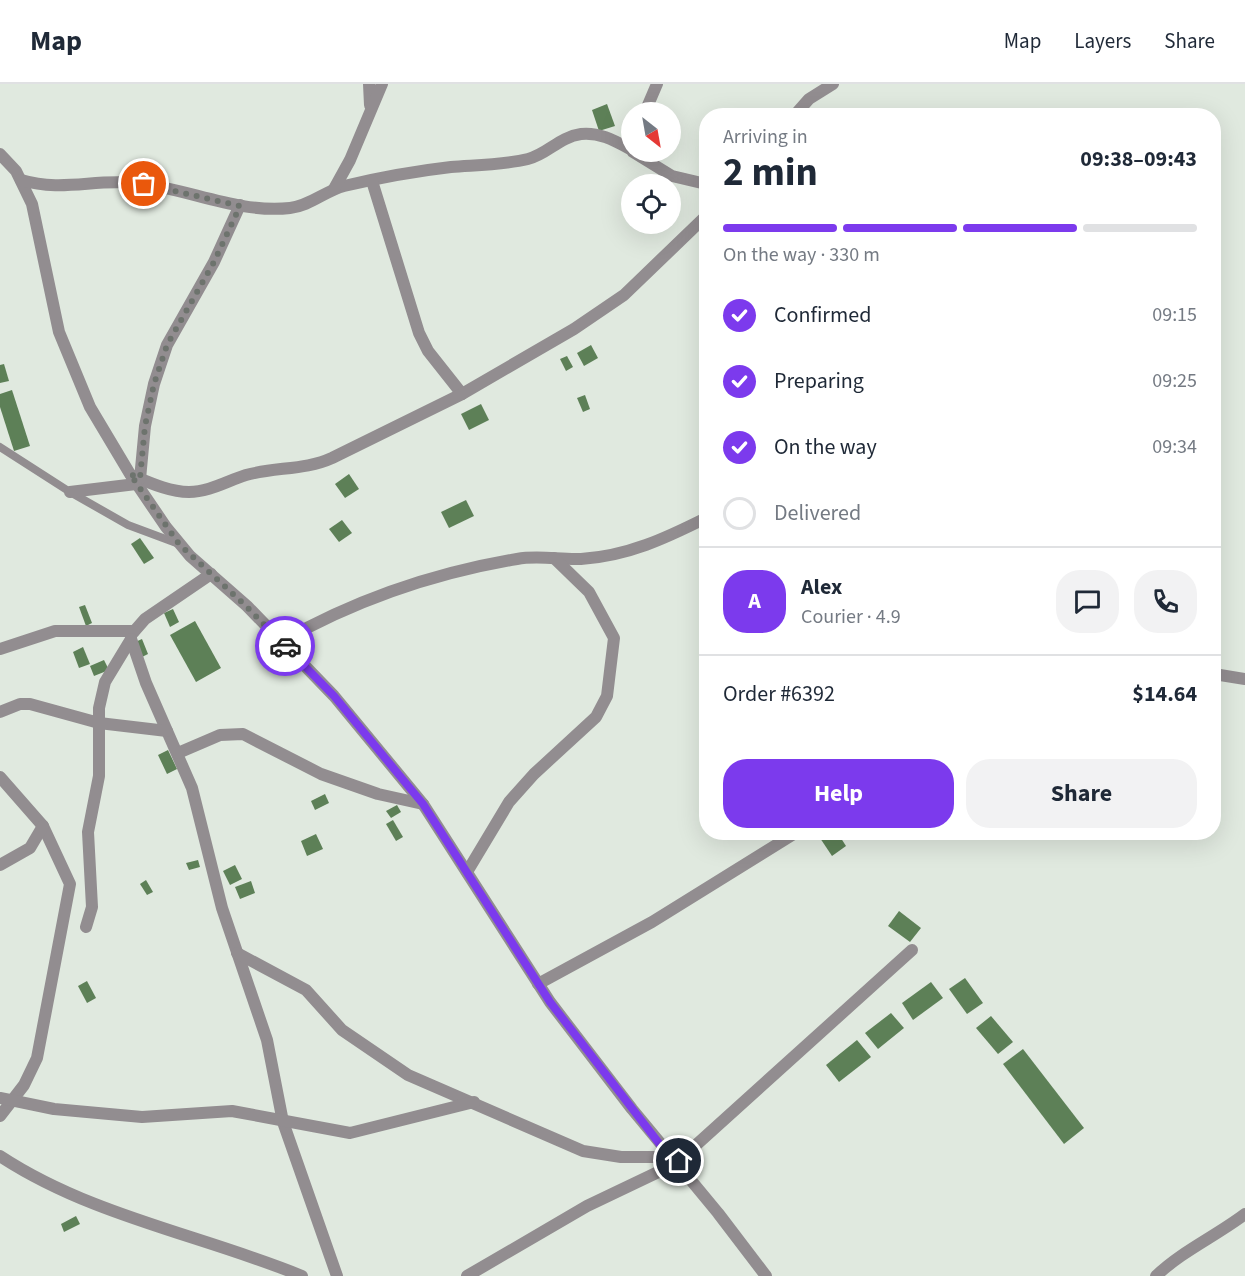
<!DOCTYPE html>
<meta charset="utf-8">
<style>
body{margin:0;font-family:"Source Sans 3",sans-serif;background:#f2f2f3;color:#1f2937;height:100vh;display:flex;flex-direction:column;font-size:22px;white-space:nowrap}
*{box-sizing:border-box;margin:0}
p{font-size:20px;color:#747a83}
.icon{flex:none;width:33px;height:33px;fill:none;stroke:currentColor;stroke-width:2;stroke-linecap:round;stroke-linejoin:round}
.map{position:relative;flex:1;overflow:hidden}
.sheet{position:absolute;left:699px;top:24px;width:522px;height:732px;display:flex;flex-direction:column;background:#fff;border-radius:24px;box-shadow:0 6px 24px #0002}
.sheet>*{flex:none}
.needle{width:39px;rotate:149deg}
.tools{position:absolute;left:621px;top:18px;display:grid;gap:12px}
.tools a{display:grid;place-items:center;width:60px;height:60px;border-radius:50%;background:#fff;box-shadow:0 6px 24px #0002;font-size:30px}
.pin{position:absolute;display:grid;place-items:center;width:51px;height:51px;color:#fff;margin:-26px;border:3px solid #fff;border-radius:50%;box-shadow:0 2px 6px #0007}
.courier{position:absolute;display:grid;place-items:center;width:60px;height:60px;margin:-30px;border:4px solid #7c3aed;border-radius:50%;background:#fff;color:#222;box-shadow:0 2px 8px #0007}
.headline em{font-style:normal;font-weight:700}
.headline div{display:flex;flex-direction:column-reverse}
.headline{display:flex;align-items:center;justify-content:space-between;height:102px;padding:0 24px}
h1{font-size:39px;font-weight:700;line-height:45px}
.bar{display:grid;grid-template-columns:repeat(4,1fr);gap:9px 6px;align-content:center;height:72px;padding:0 24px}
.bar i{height:8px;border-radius:4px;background:#e0e1e3}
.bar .on{background:#7c3aed}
.bar p{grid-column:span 4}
.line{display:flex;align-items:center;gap:15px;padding:0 24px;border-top:2px solid #e0e1e3}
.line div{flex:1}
.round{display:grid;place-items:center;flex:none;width:63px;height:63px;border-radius:24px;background:#f2f2f3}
ol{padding:0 24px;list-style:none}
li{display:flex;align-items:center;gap:18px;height:66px}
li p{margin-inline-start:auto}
li .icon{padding:6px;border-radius:50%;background:#7c3aed;color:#fff;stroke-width:4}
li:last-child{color:#747a83}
li i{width:33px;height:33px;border:3px solid #e0e1e3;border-radius:50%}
.primary-button{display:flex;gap:12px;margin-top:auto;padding:12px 24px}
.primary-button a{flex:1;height:69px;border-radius:24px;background:#7c3aed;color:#fff;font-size:24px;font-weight:700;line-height:69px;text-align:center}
.primary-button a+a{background:#f2f2f3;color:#1f2937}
header{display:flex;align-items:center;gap:36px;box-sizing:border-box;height:84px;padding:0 30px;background:#fff;border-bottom:2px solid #e0e1e3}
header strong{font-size:28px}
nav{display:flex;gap:33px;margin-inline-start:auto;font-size:21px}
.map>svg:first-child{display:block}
.building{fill:#5d8057}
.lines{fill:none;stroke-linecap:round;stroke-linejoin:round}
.lane{stroke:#928d90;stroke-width:8}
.street{stroke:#928d90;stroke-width:12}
.done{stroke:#6d736d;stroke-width:6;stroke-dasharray:0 10.8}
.route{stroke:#7c3aed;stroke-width:8}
</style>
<header>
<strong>Map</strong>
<nav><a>Map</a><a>Layers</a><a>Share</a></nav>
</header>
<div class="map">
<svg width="1245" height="1192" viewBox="0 0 1245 1192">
<rect width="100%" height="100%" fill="#e0e9df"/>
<!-- building -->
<g class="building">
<path d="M 607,20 L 615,42 L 599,47 L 592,26 Z"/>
<path d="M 591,261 L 598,274 L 584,282 L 577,269 Z"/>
<path d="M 567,272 L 573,283 L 566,287 L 560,275 Z"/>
<path d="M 4,280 L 9,297 L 0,299 L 0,281 Z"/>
<path d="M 12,306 L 30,362 L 14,367 L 0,323 L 0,310 Z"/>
<path d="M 585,311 L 590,325 L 583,328 L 577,314 Z"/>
<path d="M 481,320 L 489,336 L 469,346 L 461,330 Z"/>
<path d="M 349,390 L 359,405 L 345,414 L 335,400 Z"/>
<path d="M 466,416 L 474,432 L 449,444 L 441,428 Z"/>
<path d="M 342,436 L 352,449 L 339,458 L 329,445 Z"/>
<path d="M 140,454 L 154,474 L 144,480 L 131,460 Z"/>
<path d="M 85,521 L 92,539 L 86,542 L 79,523 Z"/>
<path d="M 173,525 L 179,538 L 170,543 L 164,529 Z"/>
<path d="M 195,537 L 221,584 L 196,598 L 170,551 Z"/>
<path d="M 142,555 L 148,570 L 140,574 L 133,559 Z"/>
<path d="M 83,563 L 90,580 L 79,584 L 73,568 Z"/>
<path d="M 104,576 L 109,586 L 94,592 L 90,582 Z"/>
<path d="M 168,666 L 177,685 L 167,690 L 158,671 Z"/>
<path d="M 325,710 L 329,719 L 315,726 L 311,717 Z"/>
<path d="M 397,721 L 401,728 L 391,734 L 386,727 Z"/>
<path d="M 393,736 L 403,753 L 396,757 L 386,740 Z"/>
<path d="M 816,748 L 837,748 L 846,762 L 832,772 Z"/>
<path d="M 316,750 L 323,765 L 307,772 L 301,757 Z"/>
<path d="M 198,776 L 200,783 L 189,786 L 186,779 Z"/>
<path d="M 235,781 L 242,795 L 230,801 L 223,787 Z"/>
<path d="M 146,796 L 153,808 L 147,811 L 140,800 Z"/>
<path d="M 251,797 L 255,809 L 240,815 L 235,803 Z"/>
<path d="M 899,827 L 921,844 L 910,858 L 888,842 Z"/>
<path d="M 965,894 L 983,919 L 967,930 L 949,905 Z"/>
<path d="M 87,897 L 96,914 L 87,919 L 78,902 Z"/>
<path d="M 931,898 L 943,914 L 913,936 L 902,919 Z"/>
<path d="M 891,929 L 904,944 L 878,965 L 865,949 Z"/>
<path d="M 991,932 L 1013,958 L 998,970 L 976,944 Z"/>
<path d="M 857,956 L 871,973 L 839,998 L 826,981 Z"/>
<path d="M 1023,965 L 1084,1044 L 1064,1060 L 1003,980 Z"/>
<path d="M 76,1132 L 80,1140 L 64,1148 L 61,1140 Z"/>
</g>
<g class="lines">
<!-- lane -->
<path class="lane" d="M 0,363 L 70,408 L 128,441 L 179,460"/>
<!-- street -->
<g class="street">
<path d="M 369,0 L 370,21"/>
<path d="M 645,28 L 657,0"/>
<path d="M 794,32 L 809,15 L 833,0"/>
<path d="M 633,68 L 672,92 L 706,100"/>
<path d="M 0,70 L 16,87 L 32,120 L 59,248 L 90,323 L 130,390 L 166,443 L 190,472 L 247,522 L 334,612 L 423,720 L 550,918 L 632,1025 L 718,1129 L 766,1192"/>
<path d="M 21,96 C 62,108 93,95 133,99 C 185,103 237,130 290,124 C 310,122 325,107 344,102 C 378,94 416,87 451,83 C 477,81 503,81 528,75 C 548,70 559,53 581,50 C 600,48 615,57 632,66"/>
<path d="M 372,97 L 419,249 L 428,267 L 462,310"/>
<path d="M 334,105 L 350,76 L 382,0"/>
<path d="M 131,391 C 148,398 169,408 189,408 C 209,408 227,397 246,391 C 275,383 306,386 332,374 L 462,310 L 574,245 L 624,211 L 706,132"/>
<path d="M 140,395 L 145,342 L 154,300 L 167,261 L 214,178 L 240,121"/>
<path d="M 70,408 L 136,400"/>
<path d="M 211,490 L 145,535 L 131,551 L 131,555 L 146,599 L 192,704 L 222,824 L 267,956 L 283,1038 L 337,1192"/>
<path d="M 281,558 C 355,516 433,489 517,475 C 539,471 560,476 581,475 C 628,472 666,454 706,434"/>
<path d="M 0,565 L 55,547 L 134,547"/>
<path d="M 1214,590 L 1245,595"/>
<path d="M 0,628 L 20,620 L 30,620 L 99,639 L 167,647"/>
<path d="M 178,669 L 220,651 L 243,650 L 321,690 L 378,710 L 423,720"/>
<path d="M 0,693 L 43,742 L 70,800 L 37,974 L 24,1001 L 0,1032"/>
<path d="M 0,781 L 30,764 L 43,742"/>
<path d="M 467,788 L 509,718 L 534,690 L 596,633 L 607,612 L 614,554 L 589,508 L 554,474"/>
<path d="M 86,843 L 92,823 L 88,748 L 99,692 L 99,624 L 105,598 L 131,555"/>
<path d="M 237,869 L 306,906 L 342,946 L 408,991 L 583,1067 L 621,1073 L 670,1073"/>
<path d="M 538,900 L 652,838 L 797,748"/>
<path d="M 0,1014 L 54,1025 L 142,1033 L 232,1027 L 350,1049 L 474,1018"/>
<path d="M 0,1072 C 91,1132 202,1151 302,1192"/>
<path d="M 467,1192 L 587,1122 L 675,1080 L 912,866"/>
<path d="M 1156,1192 C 1182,1167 1216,1152 1245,1130"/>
</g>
</g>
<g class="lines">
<!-- done -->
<path class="done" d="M 144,100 L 240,122 L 214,178 L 167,261 L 154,300 L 145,342 L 140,394 L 130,390 L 179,460 L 246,522 L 285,562"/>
<!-- route -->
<path class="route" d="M 285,562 L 334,612 L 423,720 L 550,918 L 675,1080 L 679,1077"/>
</g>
</svg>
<div class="tools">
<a><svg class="needle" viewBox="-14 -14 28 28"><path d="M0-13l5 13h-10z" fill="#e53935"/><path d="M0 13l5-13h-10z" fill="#747a83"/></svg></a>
<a><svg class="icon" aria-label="locate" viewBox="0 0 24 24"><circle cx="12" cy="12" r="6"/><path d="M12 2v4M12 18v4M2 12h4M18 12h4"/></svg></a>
</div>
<div class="pin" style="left:144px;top:100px;background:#ea580c"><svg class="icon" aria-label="bag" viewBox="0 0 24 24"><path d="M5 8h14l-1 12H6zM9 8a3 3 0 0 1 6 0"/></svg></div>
<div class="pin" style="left:679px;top:1077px;background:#1f2937"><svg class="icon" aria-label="home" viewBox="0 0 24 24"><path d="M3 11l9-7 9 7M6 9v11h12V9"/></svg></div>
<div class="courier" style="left:285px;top:562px"><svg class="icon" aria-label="car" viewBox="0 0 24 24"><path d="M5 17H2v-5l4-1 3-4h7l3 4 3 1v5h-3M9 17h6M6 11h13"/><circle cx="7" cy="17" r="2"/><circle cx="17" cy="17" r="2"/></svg></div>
<section class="sheet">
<div class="headline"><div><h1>2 min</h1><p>Arriving in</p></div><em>09:38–09:43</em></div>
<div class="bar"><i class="on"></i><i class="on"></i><i class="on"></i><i></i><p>On the way · 330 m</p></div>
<ol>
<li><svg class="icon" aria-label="check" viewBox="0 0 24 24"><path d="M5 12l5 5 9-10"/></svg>Confirmed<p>09:15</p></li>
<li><svg class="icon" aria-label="check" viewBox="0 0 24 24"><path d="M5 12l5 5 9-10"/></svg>Preparing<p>09:25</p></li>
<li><svg class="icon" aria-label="check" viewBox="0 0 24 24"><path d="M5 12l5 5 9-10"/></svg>On the way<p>09:34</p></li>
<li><i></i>Delivered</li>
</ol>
<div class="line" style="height:108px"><b class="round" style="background:#7c3aed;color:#fff">A</b><div><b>Alex</b><p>Courier · 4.9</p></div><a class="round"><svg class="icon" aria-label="chat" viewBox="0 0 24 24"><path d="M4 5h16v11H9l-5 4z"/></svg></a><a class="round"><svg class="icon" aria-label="phone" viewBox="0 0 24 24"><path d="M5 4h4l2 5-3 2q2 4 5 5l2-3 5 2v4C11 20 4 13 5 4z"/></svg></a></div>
<div class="line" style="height:78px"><div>Order #6392</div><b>$14.64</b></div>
<div class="primary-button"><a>Help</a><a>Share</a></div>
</section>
</div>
